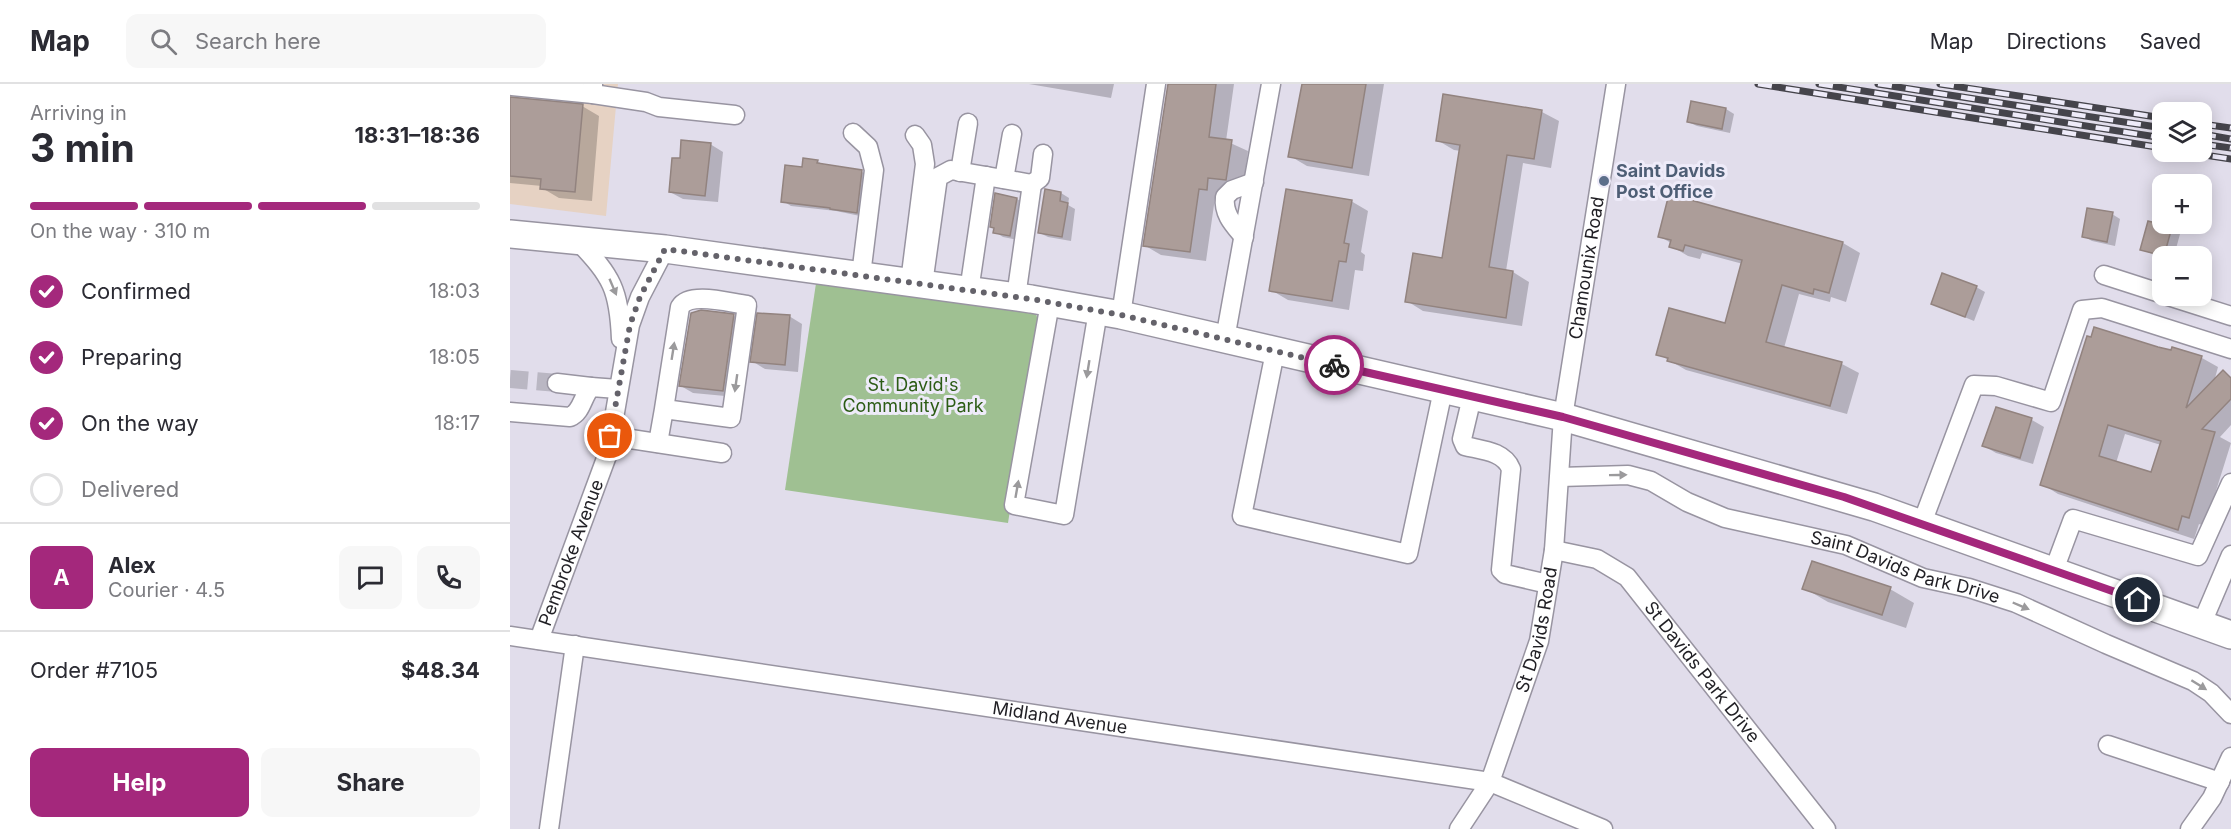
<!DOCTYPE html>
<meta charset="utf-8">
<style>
body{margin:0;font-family:Inter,sans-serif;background:#f7f7f7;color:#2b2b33;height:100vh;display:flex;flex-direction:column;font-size:22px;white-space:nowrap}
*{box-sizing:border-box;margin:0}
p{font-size:20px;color:#7c7c81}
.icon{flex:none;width:33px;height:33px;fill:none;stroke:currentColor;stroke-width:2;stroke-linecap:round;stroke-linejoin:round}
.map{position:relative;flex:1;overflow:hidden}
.panel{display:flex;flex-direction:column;background:#fff;width:510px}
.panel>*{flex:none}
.tools{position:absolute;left:1642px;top:18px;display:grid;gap:12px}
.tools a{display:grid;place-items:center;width:60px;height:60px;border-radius:12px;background:#fff;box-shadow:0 3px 15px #0003;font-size:30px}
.pin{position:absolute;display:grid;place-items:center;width:51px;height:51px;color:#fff;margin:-26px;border:3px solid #fff;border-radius:50%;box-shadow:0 2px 6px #0007}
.courier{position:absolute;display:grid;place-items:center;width:60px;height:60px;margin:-30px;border:4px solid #a4287c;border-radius:50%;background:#fff;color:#222;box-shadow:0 2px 8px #0007}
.summary em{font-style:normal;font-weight:700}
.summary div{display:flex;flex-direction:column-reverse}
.summary{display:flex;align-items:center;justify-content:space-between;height:102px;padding:0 30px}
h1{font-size:39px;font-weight:700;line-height:45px}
.bar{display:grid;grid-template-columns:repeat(4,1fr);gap:9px 6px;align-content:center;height:72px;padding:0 30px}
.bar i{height:8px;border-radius:4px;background:#e1e1e2}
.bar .current{background:#a4287c}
.bar p{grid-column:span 4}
.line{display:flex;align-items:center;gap:15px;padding:0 30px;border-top:2px solid #e1e1e2}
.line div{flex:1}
.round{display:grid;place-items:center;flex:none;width:63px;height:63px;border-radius:12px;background:#f7f7f7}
ol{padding:0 30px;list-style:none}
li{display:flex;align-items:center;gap:18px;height:66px}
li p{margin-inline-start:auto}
li .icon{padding:6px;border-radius:50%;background:#a4287c;color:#fff;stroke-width:4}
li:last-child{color:#7c7c81}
li i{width:33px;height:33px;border:3px solid #e1e1e2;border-radius:50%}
.primary-button{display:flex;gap:12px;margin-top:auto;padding:12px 30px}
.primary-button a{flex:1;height:69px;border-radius:12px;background:#a4287c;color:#fff;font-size:24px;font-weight:700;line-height:69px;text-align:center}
.primary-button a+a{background:#f7f7f7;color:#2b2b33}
header{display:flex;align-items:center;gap:36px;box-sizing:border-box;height:84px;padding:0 30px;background:#fff;border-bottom:2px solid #e1e1e2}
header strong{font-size:28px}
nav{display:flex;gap:33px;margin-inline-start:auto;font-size:21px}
.search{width:420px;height:54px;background:#f7f7f7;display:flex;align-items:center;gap:15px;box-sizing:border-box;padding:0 21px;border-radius:12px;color:#7c7c81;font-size:22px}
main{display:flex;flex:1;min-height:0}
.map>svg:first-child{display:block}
.commercial{fill:#e6d2c3}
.green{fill:#9fc092}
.shadow{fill:#0003;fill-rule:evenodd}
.building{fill:#ac9d99;stroke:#92837f;stroke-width:1.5;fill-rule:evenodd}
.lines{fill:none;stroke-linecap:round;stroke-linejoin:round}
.minor-tunnel{stroke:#bab7c3;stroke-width:18;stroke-dasharray:18 9;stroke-linecap:butt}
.minor-casing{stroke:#9894a1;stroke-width:21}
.highway-casing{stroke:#9894a1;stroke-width:30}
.minor{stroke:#fff;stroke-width:18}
.highway{stroke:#fff;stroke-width:27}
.rail-casing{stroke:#45444b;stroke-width:7}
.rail{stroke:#eeebf9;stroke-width:4.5;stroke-dasharray:14;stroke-linecap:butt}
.oneway{fill:#9b9a9c}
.done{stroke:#64626a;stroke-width:6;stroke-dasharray:0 10.8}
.route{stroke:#a4287c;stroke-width:8}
.service-dot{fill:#5c6f8a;stroke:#eeebf9;stroke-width:2}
.labels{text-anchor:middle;stroke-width:6;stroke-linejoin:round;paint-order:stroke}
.service-label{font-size:18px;font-weight:bold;fill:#4e5e75;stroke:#eeebf9;text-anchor:start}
.street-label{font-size:18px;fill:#201f24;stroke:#eeebf9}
.park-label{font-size:18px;fill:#2c5c15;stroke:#eeebf9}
</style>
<header>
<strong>Map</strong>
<div class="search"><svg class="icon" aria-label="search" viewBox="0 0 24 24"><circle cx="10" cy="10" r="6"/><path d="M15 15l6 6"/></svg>Search here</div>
<nav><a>Map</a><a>Directions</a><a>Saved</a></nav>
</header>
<main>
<section class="panel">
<div class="summary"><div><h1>3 min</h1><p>Arriving in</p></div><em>18:31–18:36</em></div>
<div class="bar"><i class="current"></i><i class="current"></i><i class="current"></i><i></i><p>On the way · 310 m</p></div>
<ol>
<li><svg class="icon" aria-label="check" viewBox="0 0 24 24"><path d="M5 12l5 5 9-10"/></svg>Confirmed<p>18:03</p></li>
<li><svg class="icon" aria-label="check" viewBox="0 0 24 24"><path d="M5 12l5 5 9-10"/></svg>Preparing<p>18:05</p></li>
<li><svg class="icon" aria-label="check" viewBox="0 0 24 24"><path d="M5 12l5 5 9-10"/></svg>On the way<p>18:17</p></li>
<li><i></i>Delivered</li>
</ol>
<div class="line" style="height:108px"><b class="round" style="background:#a4287c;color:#fff">A</b><div><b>Alex</b><p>Courier · 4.5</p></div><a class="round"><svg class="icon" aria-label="chat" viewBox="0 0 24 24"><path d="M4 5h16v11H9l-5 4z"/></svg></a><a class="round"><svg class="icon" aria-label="phone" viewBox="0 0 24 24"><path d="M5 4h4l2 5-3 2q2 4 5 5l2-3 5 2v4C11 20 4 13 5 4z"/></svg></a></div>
<div class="line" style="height:78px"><div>Order #7105</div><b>$48.34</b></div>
<div class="primary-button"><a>Help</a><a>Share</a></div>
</section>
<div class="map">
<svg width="1721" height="745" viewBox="0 0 1721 745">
<rect width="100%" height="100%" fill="#e1ddeb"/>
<!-- commercial -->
<path class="commercial" d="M 0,0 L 108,0 L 96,132 L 0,120 Z"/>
<!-- green -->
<path class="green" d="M 308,186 L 521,215 L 529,239 L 498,439 L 275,406 Z"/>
<!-- shadow -->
<g class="shadow">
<path d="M 519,0 L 604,0 L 601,14 Z"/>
<path d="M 660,0 L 724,0 L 716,57 L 738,67 L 733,105 L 713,115 L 705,114 L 696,177 L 651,171 L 634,161 Z"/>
<path d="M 793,0 L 874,0 L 859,92 L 797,82 L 780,72 Z"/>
<path d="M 934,12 L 1032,28 L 1049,37 L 1041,84 L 1013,79 L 996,187 L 1003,188 L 1019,198 L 1012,242 L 913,227 L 897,217 L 933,175 L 951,67 L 944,66 L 927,56 Z"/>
<path d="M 0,14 L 72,22 L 89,32 L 82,117 L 49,114 L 32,104 L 32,102 L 0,99 Z"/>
<path d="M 1182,19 L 1216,25 L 1224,30 L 1220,49 L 1187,42 L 1178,38 Z"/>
<path d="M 200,60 L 213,68 L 208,118 L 173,115 L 160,108 L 171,76 Z"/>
<path d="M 307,77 L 316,82 L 352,88 L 360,93 L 355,133 L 326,127 L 281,122 L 273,117 L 293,84 Z"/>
<path d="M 537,107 L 551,109 L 559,114 L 558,121 L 565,125 L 561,157 L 538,153 L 530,149 Z"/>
<path d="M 486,111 L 507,115 L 515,120 L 508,156 L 493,153 L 485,148 Z"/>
<path d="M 841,117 L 858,127 L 851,168 L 855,171 L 853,187 L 845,186 L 839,226 L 778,216 L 761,206 Z"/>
<path d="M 1602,130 L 1610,135 L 1605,162 L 1582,157 L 1573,152 Z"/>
<path d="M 1639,139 L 1662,145 L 1670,150 L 1664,172 L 1653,174 L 1632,166 Z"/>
<path d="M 1149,152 L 1333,159 L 1350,169 L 1336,218 L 1321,213 L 1320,218 L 1289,210 L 1274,264 L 1332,280 L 1349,289 L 1337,330 L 1176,286 L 1148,270 L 1216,241 L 1233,180 L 1192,169 L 1190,175 L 1178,172 L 1161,162 L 1161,159 Z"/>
<path d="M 1466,203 L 1475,208 L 1464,237 L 1423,220 Z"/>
<path d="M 200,228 L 224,232 L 237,239 L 226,313 L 183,309 L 171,302 Z"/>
<path d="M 279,232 L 292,240 L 288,288 L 255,285 L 242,277 Z"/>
<path d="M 1663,265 L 1692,274 L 1708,283 L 1704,298 L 1713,288 L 1721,293 L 1721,341 L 1710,353 L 1721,359 L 1695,442 L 1689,440 L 1684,455 L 1548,410 L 1532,400 ZM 1615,350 L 1651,361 L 1642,390 L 1606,379 Z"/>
<path d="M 1487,325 L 1522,336 L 1534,343 L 1523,380 L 1486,369 L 1474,362 Z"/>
<path d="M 1294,504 L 1380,505 L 1404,519 L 1396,544 L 1318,518 Z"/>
</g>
<!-- building -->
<g class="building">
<path d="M 658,0 L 706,0 L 699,53 L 722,56 L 716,96 L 698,94 L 697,106 L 689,105 L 680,168 L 633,162 Z"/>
<path d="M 792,0 L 856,0 L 842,84 L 778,73 Z"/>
<path d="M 933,10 L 1032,26 L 1024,75 L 997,71 L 979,183 L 1003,187 L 996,234 L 895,218 L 903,169 L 932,174 L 950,61 L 926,57 Z"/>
<path d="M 0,13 L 73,20 L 65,108 L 30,105 L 31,95 L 0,92 Z"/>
<path d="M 1181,17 L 1216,24 L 1212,45 L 1177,38 Z"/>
<path d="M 171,56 L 201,59 L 195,112 L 159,108 L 162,74 L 170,74 Z"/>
<path d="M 293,74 L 308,76 L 307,79 L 352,86 L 347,129 L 320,125 L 320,124 L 271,118 L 275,81 L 292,83 Z"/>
<path d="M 535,105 L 551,108 L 550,117 L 558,119 L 552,153 L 528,149 Z"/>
<path d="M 776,105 L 842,116 L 834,159 L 839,160 L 836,178 L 829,177 L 822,217 L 759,207 Z"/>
<path d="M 485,109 L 507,114 L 500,152 L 483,149 L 484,144 L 480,143 Z"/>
<path d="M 1159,110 L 1333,158 L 1319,209 L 1304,205 L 1303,210 L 1272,201 L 1256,258 L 1332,278 L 1320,322 L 1157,277 L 1158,274 L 1146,271 L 1159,224 L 1215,239 L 1232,176 L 1175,161 L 1173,167 L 1159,163 L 1161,156 L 1148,153 Z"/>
<path d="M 1577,124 L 1603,128 L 1597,158 L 1572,153 Z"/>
<path d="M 1638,137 L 1662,143 L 1654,172 L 1630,166 Z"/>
<path d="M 1432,189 L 1467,202 L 1455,233 L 1421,220 Z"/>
<path d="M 191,226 L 224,230 L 213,307 L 169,302 L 181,229 Z"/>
<path d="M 247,229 L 280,231 L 275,281 L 240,278 Z"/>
<path d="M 1584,243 L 1648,263 L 1661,266 L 1662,263 L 1692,272 L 1676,324 L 1713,286 L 1721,294 L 1721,315 L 1692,345 L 1705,348 L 1679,434 L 1672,432 L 1668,446 L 1530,401 L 1577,252 L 1581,253 ZM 1598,341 L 1651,357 L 1641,388 L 1589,372 Z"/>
<path d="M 1486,323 L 1522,334 L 1510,374 L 1472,362 Z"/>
<path d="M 1302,477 L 1381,503 L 1372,531 L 1292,505 Z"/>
</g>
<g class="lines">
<!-- minor-tunnel -->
<path class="minor-tunnel" d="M 0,295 L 47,299"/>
<defs>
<g id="minor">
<path d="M 3,0 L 2,2 L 83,10"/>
<path d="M 83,0 L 83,10 L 136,18 L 149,23 L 225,31"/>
<path d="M 343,49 L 358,63 L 364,86 L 351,191"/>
<path d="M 450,88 L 458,39"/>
<path d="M 494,95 L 502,50"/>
<path d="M 734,153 C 723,140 713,130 715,113 L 722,106 L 744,98"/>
<path d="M 68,157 C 102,193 109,205 111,255"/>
<path d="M 1594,191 L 1653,210"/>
<path d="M 400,198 L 415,80 L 412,61 L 405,51"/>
<path d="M 413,200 L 428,93 L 441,86 L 522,100 L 530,94 L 533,70"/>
<path d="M 459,207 L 476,92"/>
<path d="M 1658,212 L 1721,232"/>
<path d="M 506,213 L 522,100"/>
<path d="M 540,219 L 504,421 L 554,431 L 588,227"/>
<path d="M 611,231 L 646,0"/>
<path d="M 715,255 L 761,0"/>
<path d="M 765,268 L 732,432 L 898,470 L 933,306"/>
<path d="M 47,299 L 81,303"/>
<path d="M 962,313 L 952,355 L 955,362 C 971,366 994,367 1001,385 L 991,486 L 995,490 L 1038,500"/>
<path d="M 0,328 L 60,333 C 72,328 72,313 81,303 L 108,305"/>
<path d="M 101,352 L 212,369"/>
<path d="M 148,359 L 154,325 L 221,334 L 237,221 C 220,219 180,207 170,223 L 154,325"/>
<path id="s1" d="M 1050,393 L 1118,391 L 1141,397 L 1177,418 L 1215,434 L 1336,461 L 1413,494 L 1459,504 L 1506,519 L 1596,560 L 1683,597 L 1701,609 L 1721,630"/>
<path d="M 1412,439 L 1464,301 L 1486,302 L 1541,318 L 1572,226 L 1592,224 L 1721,265"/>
<path id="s2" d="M 1044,466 L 1087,475 L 1117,493 L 1316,745"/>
<path d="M 1544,486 L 1563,435 L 1688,472 L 1721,399"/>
<path d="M 1692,539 L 1721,471"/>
<path id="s3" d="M 0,552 L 980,698 L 1093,745"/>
<path id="s4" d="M 29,556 L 98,369 L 120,241 L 130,213 L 155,165"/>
<path d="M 1598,661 L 1710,698"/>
<path d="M 39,745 L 65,561"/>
<path id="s5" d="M 949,745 L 980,698 L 1029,557 L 1044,466 L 1053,333 L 1106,0"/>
<path d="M 1680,745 L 1702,714 L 1721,673"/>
</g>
<path id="highway" d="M 0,150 L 155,165 L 521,215 L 611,231 L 1053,333 L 1364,423 L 1721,551"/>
</defs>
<!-- minor casing -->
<use href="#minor" class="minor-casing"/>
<!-- highway casing -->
<use href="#highway" class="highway-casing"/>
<!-- minor -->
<use href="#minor" class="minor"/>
<!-- highway -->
<use href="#highway" class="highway"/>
<defs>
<g id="rail">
<path d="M 1248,0 L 1653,64"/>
<path d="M 1309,0 L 1653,54"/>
<path d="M 1368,0 L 1653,44"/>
<path d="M 1430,0 L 1653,34"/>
<path d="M 1692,40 L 1721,44"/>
<path d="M 1692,50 L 1721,55"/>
<path d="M 1692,60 L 1721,64"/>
<path d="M 1675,68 L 1721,75"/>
</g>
</defs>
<!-- rail casing -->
<use href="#rail" class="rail-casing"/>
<!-- rail -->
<use href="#rail" class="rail"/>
</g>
<!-- one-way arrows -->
<defs><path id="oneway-solid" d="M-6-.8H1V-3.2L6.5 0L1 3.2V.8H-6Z" transform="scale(1.5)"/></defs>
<g class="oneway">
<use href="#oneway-solid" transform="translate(103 203) rotate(67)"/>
<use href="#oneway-solid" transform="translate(163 267) rotate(-81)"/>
<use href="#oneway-solid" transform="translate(578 285) rotate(99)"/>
<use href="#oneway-solid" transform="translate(226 299) rotate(98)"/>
<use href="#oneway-solid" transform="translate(1108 391) rotate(-1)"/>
<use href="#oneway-solid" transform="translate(507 405) rotate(-80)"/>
<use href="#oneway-solid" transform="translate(1511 522) rotate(23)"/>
<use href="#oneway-solid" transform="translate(1689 601) rotate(32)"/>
</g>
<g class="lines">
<!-- done -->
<path class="done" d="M 100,352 L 120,241 L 130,213 L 155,165 L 521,215 L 611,231 L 824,281"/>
<!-- route -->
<path class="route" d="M 824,281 L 1053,333 L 1334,413 L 1628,516"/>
</g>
<!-- markers -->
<circle class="service-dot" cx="1094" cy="97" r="6"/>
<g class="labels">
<!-- service labels -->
<g class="service-label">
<text x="1106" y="93">Saint Davids<tspan x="1106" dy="21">Post Office</tspan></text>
</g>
<!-- street labels -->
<g class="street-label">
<text dy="6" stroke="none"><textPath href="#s5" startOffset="582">Chamounix Road</textPath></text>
<text dy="6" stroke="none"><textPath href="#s4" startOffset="93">Pembroke Avenue</textPath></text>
<text dy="6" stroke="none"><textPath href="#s1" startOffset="362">Saint Davids Park Drive</textPath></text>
<text dy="6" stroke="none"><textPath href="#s5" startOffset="216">St Davids Road</textPath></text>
<text dy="6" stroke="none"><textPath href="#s2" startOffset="200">St Davids Park Drive</textPath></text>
<text dy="6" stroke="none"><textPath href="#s3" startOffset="556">Midland Avenue</textPath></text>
</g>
<!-- park labels -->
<g class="park-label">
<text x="403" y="307">St. David's<tspan x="403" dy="21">Community Park</tspan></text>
</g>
</g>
</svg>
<div class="tools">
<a><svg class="icon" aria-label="layers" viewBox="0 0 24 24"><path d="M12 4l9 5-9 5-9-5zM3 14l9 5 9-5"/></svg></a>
<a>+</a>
<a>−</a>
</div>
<div class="pin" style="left:100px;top:352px;background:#ea580c"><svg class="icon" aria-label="bag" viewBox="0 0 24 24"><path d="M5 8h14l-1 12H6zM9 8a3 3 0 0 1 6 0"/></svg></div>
<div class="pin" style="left:1628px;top:516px;background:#1f2937"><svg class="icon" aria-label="home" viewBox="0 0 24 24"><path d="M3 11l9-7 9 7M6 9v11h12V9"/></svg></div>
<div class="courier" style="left:824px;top:281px"><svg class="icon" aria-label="bike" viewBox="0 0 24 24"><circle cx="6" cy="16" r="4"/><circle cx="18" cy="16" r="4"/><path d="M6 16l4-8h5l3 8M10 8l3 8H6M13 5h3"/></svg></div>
</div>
</main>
